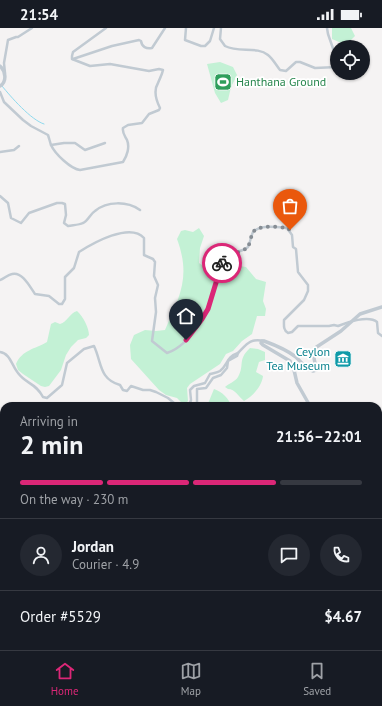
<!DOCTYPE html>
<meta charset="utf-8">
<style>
body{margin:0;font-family:"PT Sans",sans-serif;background:#242831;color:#f1f3f6;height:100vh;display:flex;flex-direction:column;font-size:15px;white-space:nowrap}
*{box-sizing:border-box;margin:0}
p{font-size:13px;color:#9ea1a6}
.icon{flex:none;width:22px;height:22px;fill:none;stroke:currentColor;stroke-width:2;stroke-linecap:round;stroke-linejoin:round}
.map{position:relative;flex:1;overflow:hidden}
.side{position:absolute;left:0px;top:374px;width:382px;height:248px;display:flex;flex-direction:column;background:#171b24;border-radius:12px 12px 0 0;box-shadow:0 1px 3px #0004}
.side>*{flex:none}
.fabs{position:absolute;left:330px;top:12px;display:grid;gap:8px}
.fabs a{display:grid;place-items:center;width:40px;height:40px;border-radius:50%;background:#171b24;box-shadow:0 1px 3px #0004;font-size:20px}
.pin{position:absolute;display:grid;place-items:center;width:34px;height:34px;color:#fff;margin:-41px -17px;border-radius:50% 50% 50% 0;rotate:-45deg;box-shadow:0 0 4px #0007}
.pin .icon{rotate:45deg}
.courier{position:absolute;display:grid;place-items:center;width:40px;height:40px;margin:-20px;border:3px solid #db2777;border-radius:50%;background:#fff;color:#222;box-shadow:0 1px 5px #0007}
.summary em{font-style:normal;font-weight:700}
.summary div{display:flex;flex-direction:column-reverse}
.summary{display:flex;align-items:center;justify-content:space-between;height:68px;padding:0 20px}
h1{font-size:26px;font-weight:700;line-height:30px}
.bar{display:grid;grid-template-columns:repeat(4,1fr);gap:6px 4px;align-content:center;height:48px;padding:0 20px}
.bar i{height:5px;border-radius:3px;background:#363941}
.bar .active{background:#db2777}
.bar p{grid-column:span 4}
.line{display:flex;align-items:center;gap:10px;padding:0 20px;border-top:1px solid #363941}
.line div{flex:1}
.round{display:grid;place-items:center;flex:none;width:42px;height:42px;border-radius:21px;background:#242831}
.status{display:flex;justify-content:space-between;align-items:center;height:28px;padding:0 20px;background:#171b24;direction:ltr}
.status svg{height:11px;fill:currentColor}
.menu{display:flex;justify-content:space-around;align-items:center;height:56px;border-top:1px solid #363941;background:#171b24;font-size:11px;color:#9ea1a6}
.menu a{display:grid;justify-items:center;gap:2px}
.menu .active{color:#db2777}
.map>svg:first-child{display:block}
.green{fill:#c3f1d5}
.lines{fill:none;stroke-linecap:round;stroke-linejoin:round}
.stream{stroke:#90daee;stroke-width:1}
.minor{stroke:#c1cad2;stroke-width:2.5}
.tertiary{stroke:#c1cad2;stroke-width:3.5}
.done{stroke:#868d94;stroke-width:4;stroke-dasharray:0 7.2}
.route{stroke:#db2777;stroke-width:5}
.labels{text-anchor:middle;stroke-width:3.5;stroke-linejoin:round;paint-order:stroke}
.leisure-label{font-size:12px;fill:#27864d;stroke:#fff;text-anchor:start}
.culture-label{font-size:12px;fill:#0d838f;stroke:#fff;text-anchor:end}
</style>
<div class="status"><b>21:54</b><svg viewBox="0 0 49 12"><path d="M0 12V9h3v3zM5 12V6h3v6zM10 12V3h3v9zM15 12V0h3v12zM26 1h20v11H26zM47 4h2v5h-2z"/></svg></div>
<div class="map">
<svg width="382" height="622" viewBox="0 0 382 622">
<rect width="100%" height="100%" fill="#f5f3f3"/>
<!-- green -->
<g class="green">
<path d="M 332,0 L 351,0 L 355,8 L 346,17 L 332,11 Z"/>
<path d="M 220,34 L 233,39 L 237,47 L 231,59 L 228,72 L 221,75 L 215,65 L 207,36 Z"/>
<path d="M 199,200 L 204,208 L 200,220 L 199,235 L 208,241 L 216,242 L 226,236 L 246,239 L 256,251 L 266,254 L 263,273 L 266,281 L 265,288 L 257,288 L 252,306 L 242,313 L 233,323 L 226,326 L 220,336 L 190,356 L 187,360 L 188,373 L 184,377 L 177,370 L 166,367 L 159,362 L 131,331 L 130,317 L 134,307 L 145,302 L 156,303 L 165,302 C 180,268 191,249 177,211 L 181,203 L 185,202 L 193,204 Z"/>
<path d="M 77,283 C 83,288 89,300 89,307 L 86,310 L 78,312 L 71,319 L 66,327 L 61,342 L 49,358 L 45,359 L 41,358 L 23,346 L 18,342 L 16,336 C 22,322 35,321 47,314 L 51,296 L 55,294 L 60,296 C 67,294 70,285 77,283 Z"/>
<path d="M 250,320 L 258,321 L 265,324 L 265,332 L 259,334 L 256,344 L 263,348 C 262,358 253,368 244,373 C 239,369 235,361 228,361 L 225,359 C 229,355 235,354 238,349 C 245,337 237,332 250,320 Z"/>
<path d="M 214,361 C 222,364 229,370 231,378 L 207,378 Z"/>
<path d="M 0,452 L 4,452 L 4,618 L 151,618 L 152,622 L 0,622 Z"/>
<path d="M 378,547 L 382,548 L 382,622 L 296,622 L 290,618 L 378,618 Z"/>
</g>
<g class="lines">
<!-- stream -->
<path class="stream" d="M 2,58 C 11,69 31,92 44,96"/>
<!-- minor -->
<g class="minor">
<path d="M 186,0 L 185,12 L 201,18 L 205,18 L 210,13 L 214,0"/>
<path d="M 221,0 L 220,11 L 225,18 C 239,25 257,18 268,27 C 273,31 276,37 280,42 L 286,43 L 296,34 L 300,34 L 315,40 L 337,39"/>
<path d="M 327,0 L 328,6 L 337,32"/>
<path d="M 73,31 L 112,18 L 139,12 L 141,13 C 142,19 146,21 152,20 L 165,0"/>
<path d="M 5,45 L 4,35 L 8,12 L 16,9 L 18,9 L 32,0"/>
<path d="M 0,64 L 4,74 L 23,92 L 31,98 L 48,107 C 49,110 50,114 51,117 C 55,126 71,141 80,142 L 123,134 C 127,128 130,119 127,112 C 125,108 122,105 123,100 L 128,97 L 142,95 L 149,86 L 159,82 L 160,80 C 156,72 153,63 158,55 C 160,50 162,47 163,42 L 159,41 L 149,43 L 110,36 L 90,38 L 72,31 L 72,28 L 73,24 L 106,0"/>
<path d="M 51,117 L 64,115 L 75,115 L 85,122 L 105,115"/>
<path d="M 0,124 L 14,122 L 19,118"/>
<path d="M 0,168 L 8,175 L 11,190 L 21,195 L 29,185 L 57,175 L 62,175 L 65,176 L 66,187 L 64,195 L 68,198 C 73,197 79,197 83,195 C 88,193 90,186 95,183 C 107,173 127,173 140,182"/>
<path d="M 0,252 C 4,251 7,247 12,246 C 22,243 30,259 35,266 L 49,268 L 59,276 L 62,276 L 65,271 L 65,249 L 74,240 L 79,224 C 93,215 130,194 144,210 L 144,227 L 153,231 L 155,234 L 154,248 L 158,257 L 155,270 L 156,284 L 152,313 L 167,325 C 192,317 209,280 215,257 C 218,248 219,234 226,227 C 230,223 235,225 240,223 C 243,222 246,221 248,219 C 250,215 251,208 253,204 C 260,196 278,199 287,200 L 292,207 L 293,219 L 296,221 L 298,244 L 308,257 L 308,263 L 304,272 L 284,292 C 284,297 283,302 288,305 L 292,304 L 298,298 L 329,298 L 334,297 L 338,298 C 347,294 369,287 377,294 L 378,305 L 382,308"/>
<path d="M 0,324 C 10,325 12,338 18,345 C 26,356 36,355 43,369 L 47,370 L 62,357 L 67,335 L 84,321 L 94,318 C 102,335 99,351 120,357 L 123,362 L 127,363 L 131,358 L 143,362 L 150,362 L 156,364 L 168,370 L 174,375 L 182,378"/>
<path d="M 238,325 C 247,316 250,310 264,313"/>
<path d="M 189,378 L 191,372 L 190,362 L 194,358 L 205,355 L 210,346 C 213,345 217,345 220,343 C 228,337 226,329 238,325 L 237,328 L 228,333 L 227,340 L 221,347 L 213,350 L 206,360 L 197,361 L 197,378"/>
<path d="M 0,401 L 4,401"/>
<path d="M 327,618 L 330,622"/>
<path d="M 307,622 L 310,618"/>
</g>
<!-- tertiary -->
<g class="tertiary">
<path d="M 0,38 C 6,43 7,54 0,58"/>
<path d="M 310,378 L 297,355 L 294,342 L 290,333 L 263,317 L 261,315 L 262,313 L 264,313 C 275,317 287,322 296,329 C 301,334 305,340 313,343 L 316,342 L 316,340 L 313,325 L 315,320 L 341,303 L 360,286 L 382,279"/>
<path d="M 244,622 L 244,618"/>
</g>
</g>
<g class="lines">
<!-- done -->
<path class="done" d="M 222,235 C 228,221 228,227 239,224 C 242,223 246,221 248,219 C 250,215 251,208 253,204 C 260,196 278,199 287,200 L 290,202"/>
<!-- route -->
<path class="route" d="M 186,312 L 202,291 L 208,281 L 222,235"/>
</g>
<!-- icons -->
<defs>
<symbol id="stadium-square" viewBox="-11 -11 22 22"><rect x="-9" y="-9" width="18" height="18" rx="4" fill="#2e9e5b" stroke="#fff"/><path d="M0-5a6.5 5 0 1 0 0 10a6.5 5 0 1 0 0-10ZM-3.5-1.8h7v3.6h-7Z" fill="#fff"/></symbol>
<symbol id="museum-square" viewBox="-11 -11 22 22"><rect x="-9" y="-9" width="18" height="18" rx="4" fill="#0f9aa8" stroke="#fff"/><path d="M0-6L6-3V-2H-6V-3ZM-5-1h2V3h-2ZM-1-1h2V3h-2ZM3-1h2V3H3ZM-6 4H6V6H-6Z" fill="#fff"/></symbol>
</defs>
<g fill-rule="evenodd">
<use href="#stadium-square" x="213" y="44" width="20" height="20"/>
<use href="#museum-square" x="333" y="321" width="20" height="20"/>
</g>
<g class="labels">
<!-- leisure labels -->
<g class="leisure-label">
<text x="236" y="58">Hanthana Ground</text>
</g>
<!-- culture labels -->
<g class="culture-label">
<text x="330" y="328">Ceylon<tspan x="330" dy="14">Tea Museum</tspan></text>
</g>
</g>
</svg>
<div class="fabs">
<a><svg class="icon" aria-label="locate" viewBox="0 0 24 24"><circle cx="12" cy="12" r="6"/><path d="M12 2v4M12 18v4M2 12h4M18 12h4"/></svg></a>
</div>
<div class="pin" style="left:290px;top:202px;background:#ea580c"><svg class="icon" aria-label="bag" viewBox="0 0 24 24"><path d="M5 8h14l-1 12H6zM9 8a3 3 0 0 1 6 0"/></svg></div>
<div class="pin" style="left:186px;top:312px;background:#1f2937"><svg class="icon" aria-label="home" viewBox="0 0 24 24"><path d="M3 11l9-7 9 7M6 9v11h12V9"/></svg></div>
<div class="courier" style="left:222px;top:235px"><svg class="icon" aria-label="bike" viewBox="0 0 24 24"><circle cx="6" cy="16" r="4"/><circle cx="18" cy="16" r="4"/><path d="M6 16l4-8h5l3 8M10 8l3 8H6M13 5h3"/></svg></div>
<section class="side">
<div class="summary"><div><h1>2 min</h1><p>Arriving in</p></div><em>21:56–22:01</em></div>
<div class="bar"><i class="active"></i><i class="active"></i><i class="active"></i><i></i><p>On the way · 230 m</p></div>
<div class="line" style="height:72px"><a class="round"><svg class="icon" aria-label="person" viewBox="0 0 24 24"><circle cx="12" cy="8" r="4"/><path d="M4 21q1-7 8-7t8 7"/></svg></a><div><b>Jordan</b><p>Courier · 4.9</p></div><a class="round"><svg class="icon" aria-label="chat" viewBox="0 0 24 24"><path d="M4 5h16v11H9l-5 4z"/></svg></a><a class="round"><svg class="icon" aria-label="phone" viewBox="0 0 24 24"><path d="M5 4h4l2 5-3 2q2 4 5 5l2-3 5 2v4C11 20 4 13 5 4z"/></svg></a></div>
<div class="line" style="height:52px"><div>Order #5529</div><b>$4.67</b></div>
</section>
</div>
<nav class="menu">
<a class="active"><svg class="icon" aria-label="home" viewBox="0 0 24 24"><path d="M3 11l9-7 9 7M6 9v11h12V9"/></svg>Home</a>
<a><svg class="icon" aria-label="map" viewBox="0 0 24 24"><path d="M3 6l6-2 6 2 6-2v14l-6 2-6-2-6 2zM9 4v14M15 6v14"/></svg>Map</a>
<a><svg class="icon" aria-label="saved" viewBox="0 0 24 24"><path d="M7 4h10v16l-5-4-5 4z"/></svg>Saved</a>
</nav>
